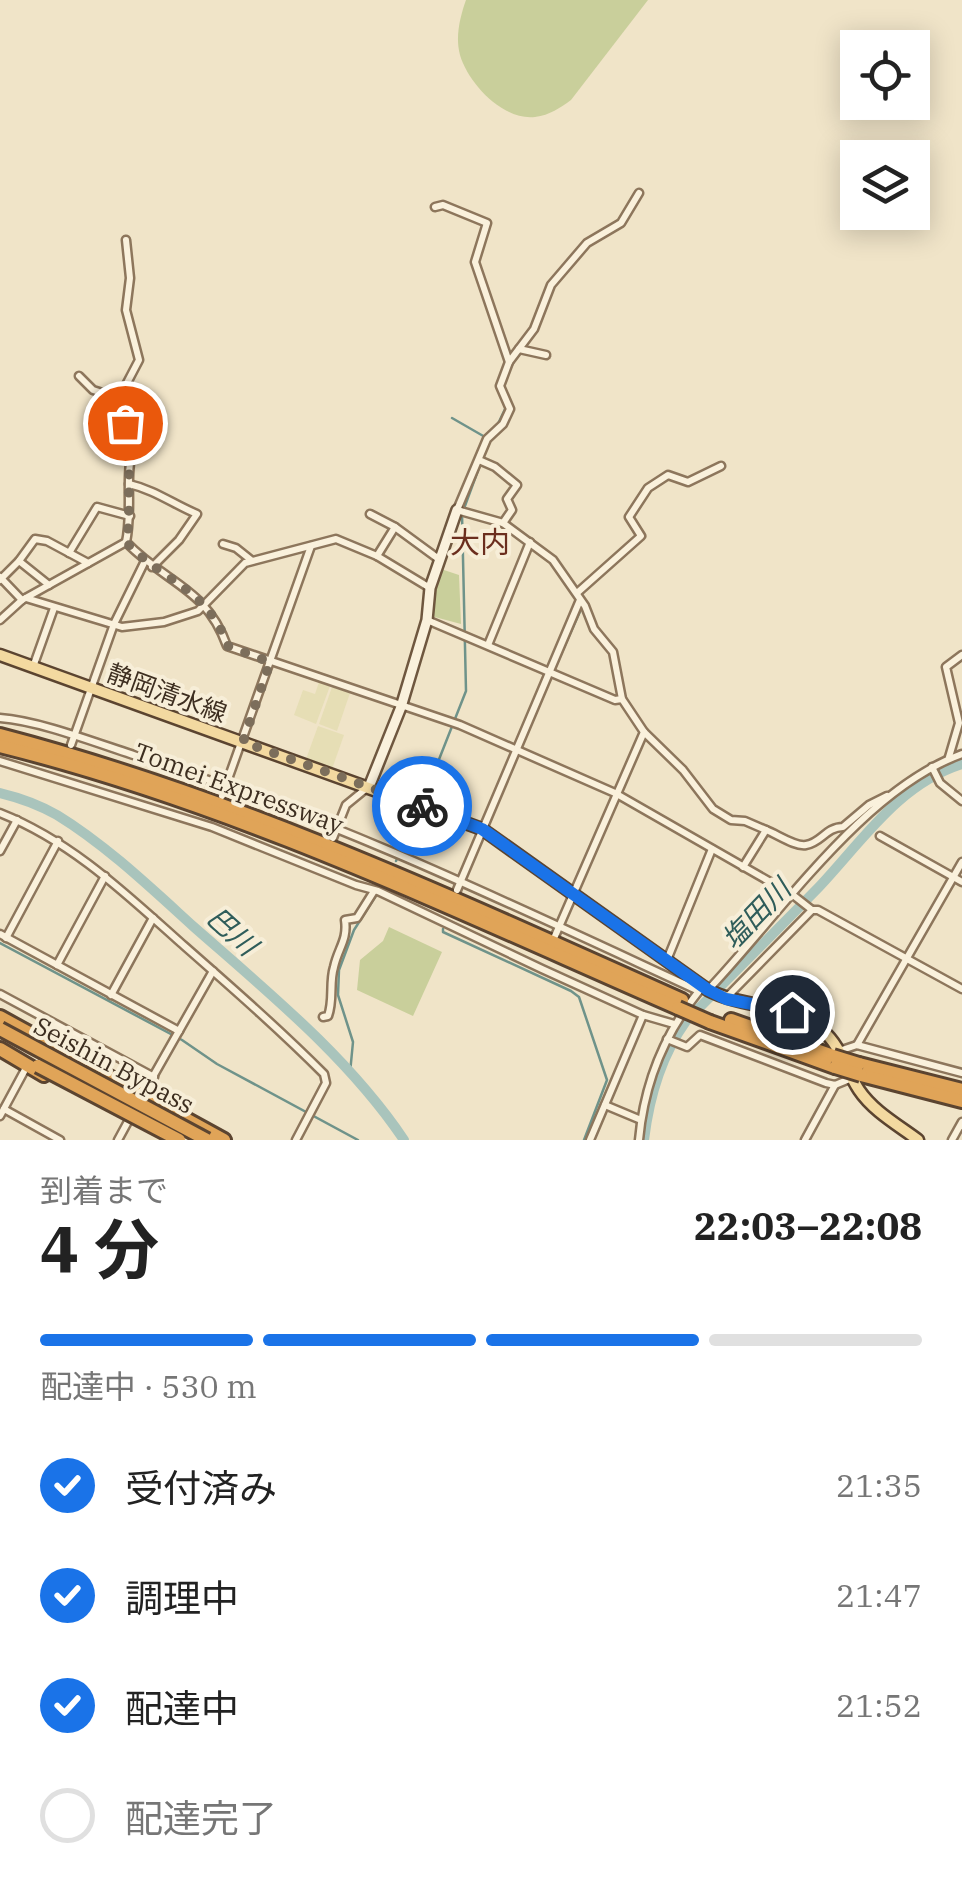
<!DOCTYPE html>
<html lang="ja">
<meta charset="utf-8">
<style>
body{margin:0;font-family:"IBM Plex Serif","Noto Sans JP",serif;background:#f6f6f6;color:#222;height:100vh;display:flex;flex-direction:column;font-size:38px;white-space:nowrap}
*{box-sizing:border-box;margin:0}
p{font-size:32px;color:#767676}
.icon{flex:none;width:55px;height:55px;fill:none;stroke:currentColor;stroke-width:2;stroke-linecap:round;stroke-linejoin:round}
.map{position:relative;height:1140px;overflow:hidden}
.side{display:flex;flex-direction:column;background:#fff;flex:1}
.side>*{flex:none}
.tools{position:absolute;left:840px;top:30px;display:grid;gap:20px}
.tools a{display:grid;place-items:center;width:90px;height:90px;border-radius:0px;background:#fff;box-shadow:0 5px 25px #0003;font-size:50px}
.pin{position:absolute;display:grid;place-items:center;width:85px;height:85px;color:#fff;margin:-42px;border:5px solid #fff;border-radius:50%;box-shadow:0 2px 10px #0007}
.courier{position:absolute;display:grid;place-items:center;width:100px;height:100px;margin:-50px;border:8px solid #1a73e8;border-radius:50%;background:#fff;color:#222;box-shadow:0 2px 12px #0007}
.headline em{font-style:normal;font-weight:700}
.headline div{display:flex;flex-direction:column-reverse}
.headline{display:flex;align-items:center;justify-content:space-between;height:170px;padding:0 40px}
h1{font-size:65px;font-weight:700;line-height:75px}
.bar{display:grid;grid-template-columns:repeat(4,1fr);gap:15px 10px;align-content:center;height:120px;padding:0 40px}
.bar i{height:12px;border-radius:8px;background:#e0e0e0}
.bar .selected{background:#1a73e8}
.bar p{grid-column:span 4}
ol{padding:0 40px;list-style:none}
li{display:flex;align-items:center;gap:30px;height:110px}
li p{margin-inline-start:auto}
li .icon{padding:10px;border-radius:50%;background:#1a73e8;color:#fff;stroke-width:4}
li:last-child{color:#767676}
li i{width:55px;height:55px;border:5px solid #e0e0e0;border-radius:50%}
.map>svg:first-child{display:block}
.farmland{fill:#e6deb5}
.green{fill:#c9cf9b}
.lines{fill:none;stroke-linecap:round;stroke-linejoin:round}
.stream{stroke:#6f938a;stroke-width:2.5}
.river{stroke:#a9c4bc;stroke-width:10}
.street-casing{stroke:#8d765c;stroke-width:11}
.secondary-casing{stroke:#6f573f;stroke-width:14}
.primary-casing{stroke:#5b4430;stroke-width:15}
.highway-casing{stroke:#5b4430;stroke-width:18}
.street{stroke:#faf1dc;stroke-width:6}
.secondary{stroke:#faf1dc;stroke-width:9}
.primary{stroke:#f3d9a0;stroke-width:10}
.highway{stroke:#e0a458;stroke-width:12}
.highway-bridge-casing{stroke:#5b4430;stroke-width:18;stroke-linecap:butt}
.highway-bridge{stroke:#e0a458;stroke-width:12}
.done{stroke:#7c6e5b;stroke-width:10;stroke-dasharray:0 18}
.route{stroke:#1a73e8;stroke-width:12}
.labels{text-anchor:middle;stroke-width:8;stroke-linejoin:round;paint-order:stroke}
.street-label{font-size:25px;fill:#3d2e20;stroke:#f7eed8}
.water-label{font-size:28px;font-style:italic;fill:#2f5d5a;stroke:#f7eed8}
.quarter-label{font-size:30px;fill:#6b2e1e;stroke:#f7eed8}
</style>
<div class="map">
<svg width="962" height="1140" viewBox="0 0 962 1140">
<rect width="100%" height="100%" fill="#f0e4c8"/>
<!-- farmland -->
<g class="farmland">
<path d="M 319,682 L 330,686 L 316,724 L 294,715 L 303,690 L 315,694 Z"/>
<path d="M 332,687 L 350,693 L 337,731 L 319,724 Z"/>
<path d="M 318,726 L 344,735 L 332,769 L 306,759 Z"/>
</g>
<!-- green -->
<g class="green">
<path d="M 466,0 L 648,0 L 571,100 C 560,108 550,115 535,117 C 503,121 468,83 460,55 C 455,37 460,17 466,0 Z"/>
<path d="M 441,569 L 459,575 L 461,624 L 431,616 L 433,589 Z"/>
<path d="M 389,927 L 442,952 L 413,1016 L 357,990 L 360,960 L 383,941 Z"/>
</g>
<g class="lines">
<!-- stream -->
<g class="stream">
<path d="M 452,418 L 485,437"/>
<path d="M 497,426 L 506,407 L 498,389"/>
<path d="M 554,670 L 582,607"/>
<path d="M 521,748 L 551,677"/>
<path d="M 499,799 L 518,755"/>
<path d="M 421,805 L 466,691 L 462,514 L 480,465"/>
<path d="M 396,861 L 419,812"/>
<path d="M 443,929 L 443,932 L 571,991 L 579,997 L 607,1080 L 584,1140"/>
<path d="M 0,943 L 182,1040 L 217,1064 L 358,1140"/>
<path d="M 350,1073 L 353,1042 L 338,995 L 339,970 L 354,930 L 382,886"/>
</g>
<!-- river -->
<g class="river">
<path d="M 0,793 C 21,798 38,804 57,815 C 106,845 151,888 194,927 C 268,992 349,1058 404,1140"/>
<path d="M 644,1140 C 649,1098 661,1056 686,1021 C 730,977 774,933 817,889 C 861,843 898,784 962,764"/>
</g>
<defs>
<g id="street">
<path d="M 435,207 L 443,205 L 487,223 L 475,262 L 509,362"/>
<path d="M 519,349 L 546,355"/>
<path d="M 79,376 L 93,390 L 112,396 L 134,443 C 124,475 133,510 126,542"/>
<path d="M 116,404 L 139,360 L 126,310 L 130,278 L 126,240"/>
<path d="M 479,460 L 495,467 L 517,485 L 507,499 L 512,510 L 503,523"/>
<path d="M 129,484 C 155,490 173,504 197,514 L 179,540 L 152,567"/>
<path d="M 370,514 L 395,527 L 440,560"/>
<path d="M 126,542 C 166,584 206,587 227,646 L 460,725 L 615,793 L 793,895 L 812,910"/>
<path d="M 223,544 L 236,548 L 251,560"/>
<path d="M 69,553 L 97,507 L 130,516"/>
<path d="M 377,556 L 395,527"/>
<path d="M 19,561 L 49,585"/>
<path d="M 0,577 L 22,600"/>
<path d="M 0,580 L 19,561 L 35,539 L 47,541 L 88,563"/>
<path d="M 577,593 L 641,536 L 629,517 L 648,488 L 668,475 L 688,482 L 721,466"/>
<path d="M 26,598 L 122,627 L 164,622 L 198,611 L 245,563 L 336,539 L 377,556 L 430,588"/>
<path d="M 0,620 L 22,600 L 126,542"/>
<path d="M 427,620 L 615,700 L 622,699"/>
<path d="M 488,645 L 530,542"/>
<path d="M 33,667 L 54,608"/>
<path d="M 0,718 C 42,721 104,746 146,759 C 337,820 517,907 699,991"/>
<path d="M 644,732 L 683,770 L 713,809 L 731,820 L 745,821 L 766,830"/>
<path d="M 71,745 L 114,624 L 145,561"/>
<path d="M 949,757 L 959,723 L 946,667 L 962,655"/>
<path d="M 0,761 L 212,827 L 356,885 L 378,891 L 542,969 L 643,1015 L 674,1024"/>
<path d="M 932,767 L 940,783 L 962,801"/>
<path d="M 222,796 L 311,546"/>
<path d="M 0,813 C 71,841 125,893 181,943 C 230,986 278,1028 324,1074 L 326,1083 L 296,1140"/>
<path d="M 880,836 L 962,882"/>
<path d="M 333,838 L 346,805 L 368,787"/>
<path d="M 0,851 L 17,820"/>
<path d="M 743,867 L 766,830 C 777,834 795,847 806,845 C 821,843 826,827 843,827 L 869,805 L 887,796"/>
<path d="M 457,890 L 580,600"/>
<path d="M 0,934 L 179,1031"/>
<path d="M 555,936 L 644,732 L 622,699 L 613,652 L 594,629 L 585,606 L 553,560 L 503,523 L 457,510 L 487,439 L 503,424 L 510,409 L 500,386 L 509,362 L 534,329 L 551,285 L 587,243 L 621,223 L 639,193"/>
<path d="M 6,938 L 58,841"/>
<path d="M 667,960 L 712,849"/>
<path d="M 57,965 L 105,876"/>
<path d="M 709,989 C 780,914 864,789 962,754"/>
<path d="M 0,994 L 154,1077"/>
<path d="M 111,995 L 153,918"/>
<path d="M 726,998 L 812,910 L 818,910 L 962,989"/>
<path d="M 323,1017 L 328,1016 C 334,1000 329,983 334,967 C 338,948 348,940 345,920 L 357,918 L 374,891"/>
<path d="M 667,1039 L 687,1047 L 700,1035 L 826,1083 L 835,1085 L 852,1078"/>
<path d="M 857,1045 L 962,862"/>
<path d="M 839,1051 L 857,1045 L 962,1073"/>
<path d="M 142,1096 L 213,971"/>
<path d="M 605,1105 L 641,1120"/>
<path d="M 4,1109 L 60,1140"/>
<path d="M 0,1116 L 27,1066"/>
<path d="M 118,1140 L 131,1116"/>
<path d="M 590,1140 L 643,1015"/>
<path d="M 639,1140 C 644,1085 664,1034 699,991"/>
<path d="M 805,1140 L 835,1085"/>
<path d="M 952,1140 L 962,1122"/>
</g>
<path id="secondary" d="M 369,787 L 401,707 L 427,620 L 430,588 L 457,510"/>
<path id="primary" d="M 0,655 L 482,829 L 708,990 C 745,1009 791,1003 823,1031 C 841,1046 846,1071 859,1090 C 873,1111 898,1125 918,1140"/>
<g id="highway">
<path d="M 0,735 C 238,797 458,900 682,1000"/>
<path d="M 0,746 C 237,805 455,911 678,1008"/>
<path d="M 0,1017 L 224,1140"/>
<path d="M 731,1020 L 833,1056"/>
<path d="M 710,1022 L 835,1067"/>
<path d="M 0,1049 L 44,1075"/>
<path d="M 859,1064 L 962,1090"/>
<path d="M 861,1075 L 962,1101"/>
</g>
</defs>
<!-- street casing -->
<use href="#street" class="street-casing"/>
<!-- secondary casing -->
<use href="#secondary" class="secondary-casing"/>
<!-- primary casing -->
<use href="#primary" class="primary-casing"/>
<!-- highway casing -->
<use href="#highway" class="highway-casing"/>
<!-- street -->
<use href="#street" class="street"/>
<!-- secondary -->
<use href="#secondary" class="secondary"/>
<!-- primary -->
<use href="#primary" class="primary"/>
<!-- highway -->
<use href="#highway" class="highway"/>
<defs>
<g id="highway-bridge">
<path d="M 678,1008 L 710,1022"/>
<path d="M 0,1029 L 207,1140"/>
<path d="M 833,1056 L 859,1064"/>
<path d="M 38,1066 L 179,1140"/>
<path d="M 835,1067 L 861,1075"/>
</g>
</defs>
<!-- highway-bridge casing -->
<use href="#highway-bridge" class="highway-bridge-casing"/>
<!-- highway-bridge -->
<use href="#highway-bridge" class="highway-bridge"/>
</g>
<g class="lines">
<!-- done -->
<path class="done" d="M 125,423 L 134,443 C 124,475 133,510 126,542 C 166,584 206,587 228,646 L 270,662 L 243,742 L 422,806"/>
<!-- route -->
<path class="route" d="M 422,806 L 482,829 L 708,990 L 726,999 L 792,1012"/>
</g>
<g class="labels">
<!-- street labels -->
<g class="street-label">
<text transform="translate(167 693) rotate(20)" y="9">静岡清水線</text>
<text transform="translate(239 788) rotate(20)" y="9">Tomei Expressway</text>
<text transform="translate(114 1065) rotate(28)" y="9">Seishin Bypass</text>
</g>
<!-- water labels -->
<g class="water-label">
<text transform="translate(756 914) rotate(-46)" y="10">塩田川</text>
<text transform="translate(232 931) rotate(42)" y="10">巴川</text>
</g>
<!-- quarter labels -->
<g class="quarter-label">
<text x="480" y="553">大内</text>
</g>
</g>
</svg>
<div class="tools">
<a><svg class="icon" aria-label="locate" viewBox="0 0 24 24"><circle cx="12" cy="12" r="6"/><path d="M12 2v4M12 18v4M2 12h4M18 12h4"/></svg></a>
<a><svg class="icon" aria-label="layers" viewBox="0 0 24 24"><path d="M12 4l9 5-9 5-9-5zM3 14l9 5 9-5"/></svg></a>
</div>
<div class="pin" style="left:125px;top:423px;background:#ea580c"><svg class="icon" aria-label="bag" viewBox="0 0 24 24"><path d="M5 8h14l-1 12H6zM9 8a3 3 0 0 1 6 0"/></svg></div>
<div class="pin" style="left:792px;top:1012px;background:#1f2937"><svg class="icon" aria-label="home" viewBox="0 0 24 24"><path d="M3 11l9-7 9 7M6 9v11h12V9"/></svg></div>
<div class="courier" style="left:422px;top:806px"><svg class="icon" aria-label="bike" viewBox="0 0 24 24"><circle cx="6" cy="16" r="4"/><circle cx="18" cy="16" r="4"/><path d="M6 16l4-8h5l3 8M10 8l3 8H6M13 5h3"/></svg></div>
</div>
<section class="side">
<div class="headline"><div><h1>4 分</h1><p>到着まで</p></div><em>22:03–22:08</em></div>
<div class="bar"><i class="selected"></i><i class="selected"></i><i class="selected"></i><i></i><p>配達中 · 530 m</p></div>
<ol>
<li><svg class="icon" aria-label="check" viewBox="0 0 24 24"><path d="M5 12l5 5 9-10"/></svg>受付済み<p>21:35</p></li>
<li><svg class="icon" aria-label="check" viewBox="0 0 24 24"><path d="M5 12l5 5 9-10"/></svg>調理中<p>21:47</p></li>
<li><svg class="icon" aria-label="check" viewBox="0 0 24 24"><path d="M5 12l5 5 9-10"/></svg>配達中<p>21:52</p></li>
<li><i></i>配達完了</li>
</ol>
</section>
